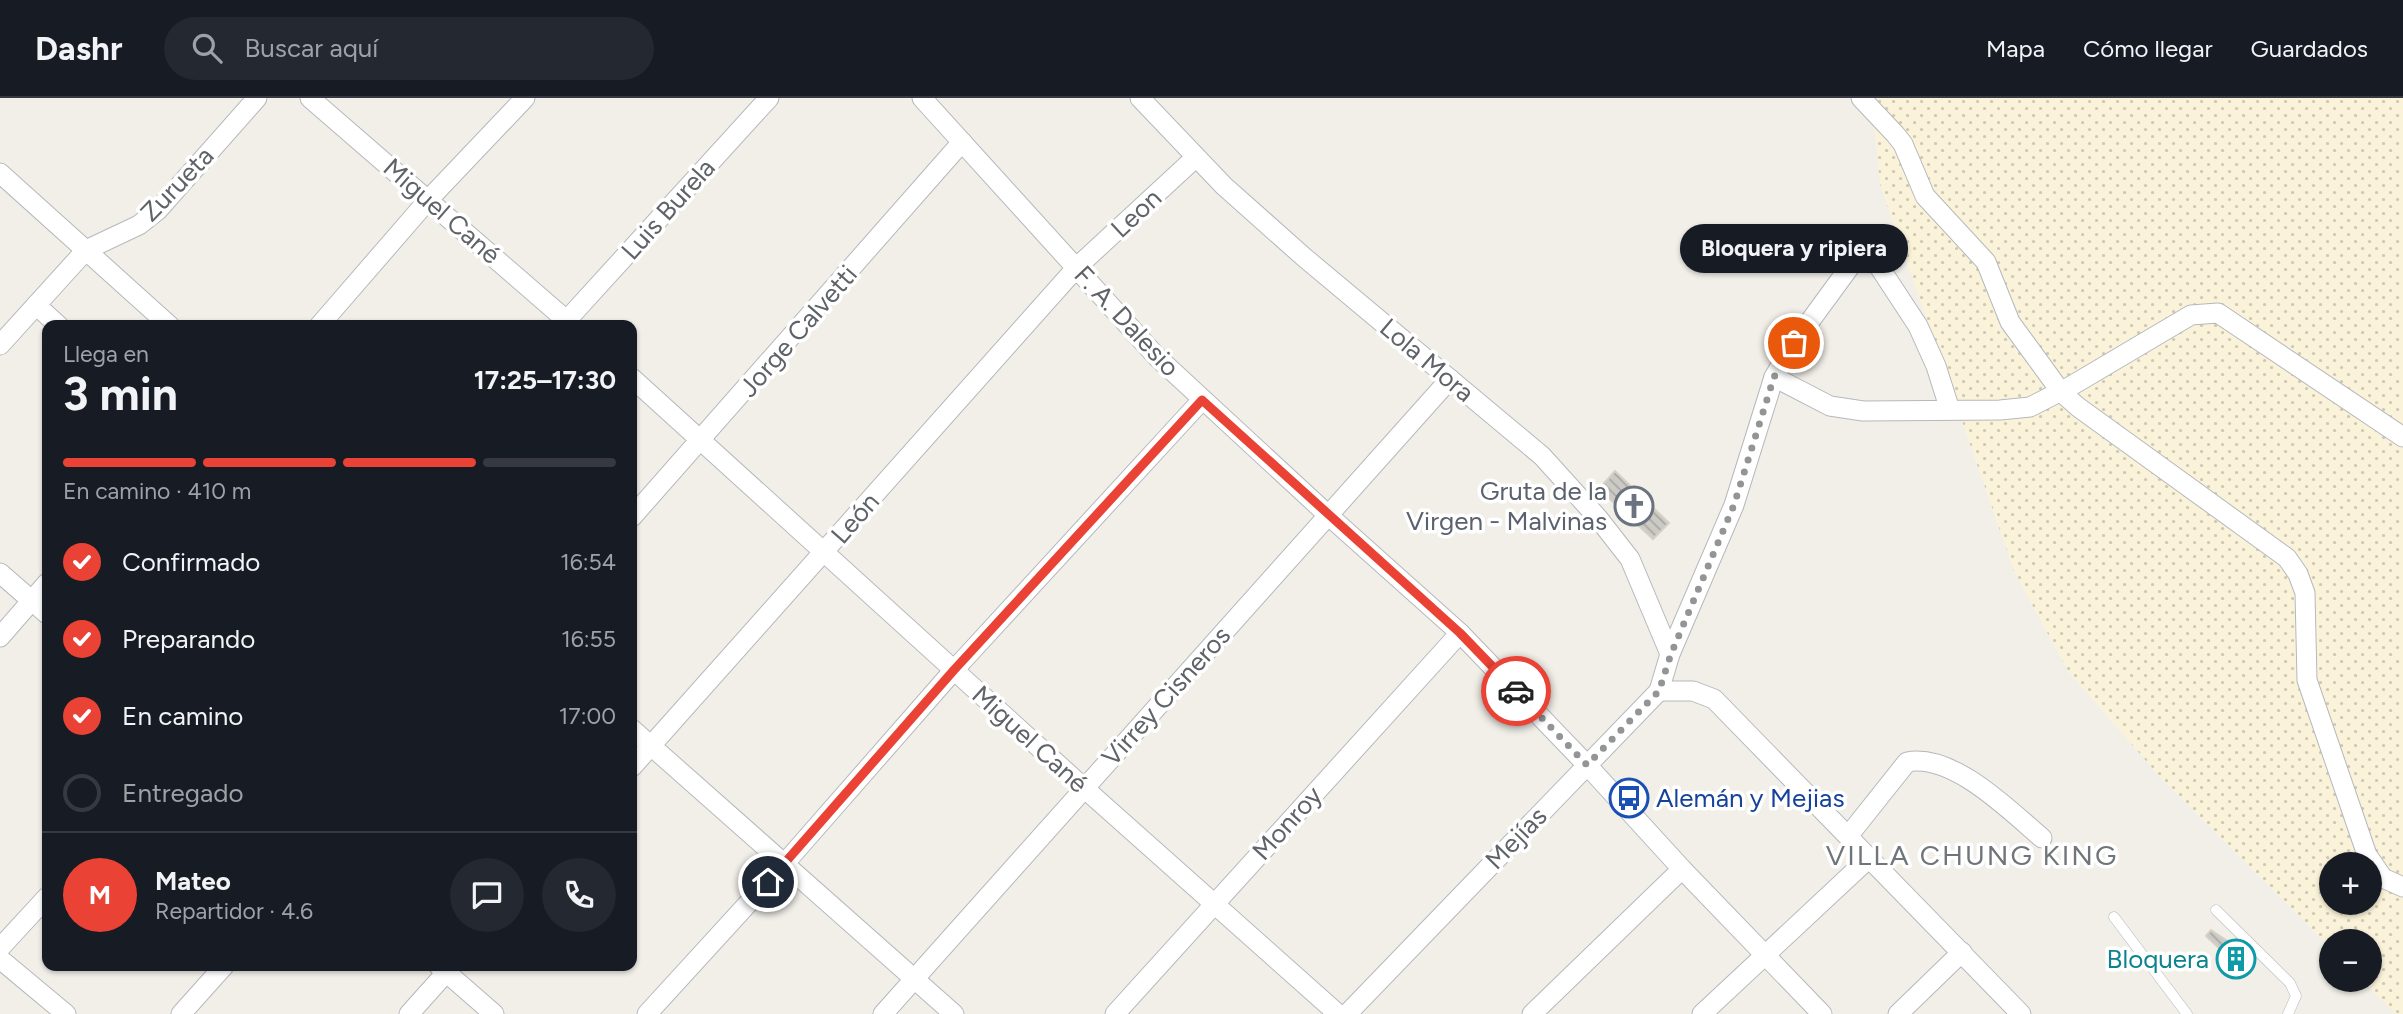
<!DOCTYPE html>
<html lang="es">
<meta charset="utf-8">
<style>
body{margin:0;font-family:Figtree,sans-serif;background:#242831;color:#f1f3f6;height:100vh;display:flex;flex-direction:column;font-size:26px;white-space:nowrap}
*{box-sizing:border-box;margin:0}
p{font-size:23px;color:#9ea1a6}
.icon{flex:none;width:38px;height:38px;fill:none;stroke:currentColor;stroke-width:2;stroke-linecap:round;stroke-linejoin:round}
.map{position:relative;flex:1;overflow:hidden}
.details{position:absolute;left:42px;top:222px;width:595px;height:651px;display:flex;flex-direction:column;background:#171b24;border-radius:14px;box-shadow:0 2px 5px #0004}
.details>*{flex:none}
.buttons{position:absolute;left:2319px;top:754px;display:grid;gap:14px}
.buttons a{display:grid;place-items:center;width:63px;height:63px;border-radius:50%;background:#171b24;box-shadow:0 2px 5px #0004;font-size:35px}
.pin{position:absolute;display:grid;place-items:center;width:60px;height:60px;color:#fff;margin:-30px;border:4px solid #fff;border-radius:50%;box-shadow:0 2px 7px #0007}
.courier{position:absolute;display:grid;place-items:center;width:70px;height:70px;margin:-35px;border:5px solid #ea4335;border-radius:50%;background:#fff;color:#222;box-shadow:0 2px 9px #0007}
.bubble{position:absolute;height:49px;border-radius:24px;background:#171b24;box-shadow:0 2px 5px #0004;font-size:23px;font-weight:700;line-height:49px;text-align:center}
.summary em{font-style:normal;font-weight:700}
.summary div{display:flex;flex-direction:column-reverse}
.summary{display:flex;align-items:center;justify-content:space-between;height:119px;padding:0 21px}
h1{font-size:46px;font-weight:700;line-height:52px}
.bar{display:grid;grid-template-columns:repeat(4,1fr);gap:10px 7px;align-content:center;height:84px;padding:0 21px}
.bar i{height:9px;border-radius:5px;background:#363941}
.bar .current{background:#ea4335}
.bar p{grid-column:span 4}
.line{display:flex;align-items:center;gap:18px;padding:0 21px;border-top:2px solid #363941}
.line div{flex:1}
.round{display:grid;place-items:center;flex:none;width:74px;height:74px;border-radius:37px;background:#242831}
ol{padding:0 21px;list-style:none}
li{display:flex;align-items:center;gap:21px;height:77px}
li p{margin-inline-start:auto}
li .icon{padding:7px;border-radius:50%;background:#ea4335;color:#fff;stroke-width:4}
li:last-child{color:#9ea1a6}
li i{width:38px;height:38px;border:4px solid #363941;border-radius:50%}
header{display:flex;align-items:center;gap:42px;box-sizing:border-box;height:98px;padding:0 35px;background:#171b24;border-bottom:2px solid #363941}
header strong{font-size:33px}
nav{display:flex;gap:38px;margin-inline-start:auto;font-size:24px}
.search{width:490px;height:63px;background:#242831;display:flex;align-items:center;gap:18px;box-sizing:border-box;padding:0 24px;border-radius:38px;color:#9ea1a6;font-size:26px}
.map>svg:first-child{display:block}
.sand{fill:url(#sand-dots);fill-rule:evenodd}
.building{fill:url(#building-back-hatch);stroke:#d6d1c6;stroke-width:2}
.lines{fill:none;stroke-linecap:round;stroke-linejoin:round}
.lane-casing{stroke:#b5b8bc;stroke-width:11}
.street-casing{stroke:#b5b8bc;stroke-width:21}
.lane{stroke:#fff;stroke-width:10}
.street{stroke:#fff;stroke-width:19}
.done{stroke:#929495;stroke-width:7;stroke-dasharray:0 12.6}
.route{stroke:#ea4335;stroke-width:9}
.labels{text-anchor:middle;stroke-width:7;stroke-linejoin:round;paint-order:stroke}
.street-label{font-size:26px;fill:#5f6368;stroke:#fff}
.worship-label{font-size:26px;fill:#5b616d;stroke:#fff;text-anchor:end}
.transit-label{font-size:26px;fill:#164399;stroke:#fff;text-anchor:start}
.culture-label{font-size:26px;fill:#0d838f;stroke:#fff;text-anchor:end}
.neighbourhood-label{font-size:28px;letter-spacing:2px;fill:#70757a;stroke:#fff}
</style>
<header>
<strong>Dashr</strong>
<div class="search"><svg class="icon" aria-label="search" viewBox="0 0 24 24"><circle cx="10" cy="10" r="6"/><path d="M15 15l6 6"/></svg>Buscar aquí</div>
<nav><a>Mapa</a><a>Cómo llegar</a><a>Guardados</a></nav>
</header>
<div class="map">
<svg width="2403" height="916" viewBox="0 0 2403 916">
<defs>
<pattern id="sand-dots" width="8" height="8" patternUnits="userSpaceOnUse" patternTransform="scale(1.75)"><rect width="8" height="8" fill="#fbf3d9"/><path d="M2 2h.1M6 6h.1" fill="none" stroke="#cec8b4" stroke-width="1.8" stroke-linecap="round"/></pattern>
<pattern id="building-back-hatch" width="6" height="6" patternUnits="userSpaceOnUse" patternTransform="scale(1.75)"><rect width="6" height="6" fill="#cccac5"/><path d="M-1 5l2 2M0 0l6 6M5-1l2 2" fill="none" stroke="#a9a8a4"/></pattern>
</defs>
<rect width="100%" height="100%" fill="#f1efe8"/>
<!-- sand -->
<path class="sand" d="M 1872,0 L 2403,0 L 2403,916 L 2396,916 L 2362,882 L 2370,882 L 2370,844 L 2331,844 L 2331,850 L 2160,679 L 2068,573 L 2014,473 L 1880,86 ZM 2331,766 L 2370,766 L 2370,805 L 2331,805 Z"/>
<!-- building -->
<g class="building">
<path d="M 1615,373 L 1669,425 L 1653,441 L 1599,391 Z"/>
<path d="M 2211,832 L 2245,855 L 2237,867 L 2206,838 Z"/>
</g>
<g class="lines">
<defs>
<g id="lane">
<path d="M 2216,812 L 2290,885 L 2296,898 L 2288,916"/>
<path d="M 2114,819 L 2187,916"/>
</g>
<g id="street">
<path d="M 310,0 L 573,228"/>
<path d="M 922,0 L 1156,258 L 1328,417 L 1460,535 L 1587,667 L 1682,771 L 1822,916"/>
<path d="M 1140,0 L 1224,88 L 1305,160 L 1542,358 L 1598,420 L 1630,461 L 1670,556"/>
<path d="M 1861,0 L 1895,36 L 1903,46 L 1925,98 L 1986,164 L 2010,224 L 2061,294 L 2078,309 L 2287,460 L 2298,476 L 2305,495 L 2307,582 L 2367,757 L 2383,780 L 2403,789"/>
<path d="M 0,75 L 170,228"/>
<path d="M 36,207 L 59,228"/>
<path d="M 567,222 L 769,0"/>
<path d="M 319,228 L 429,101 L 525,0"/>
<path d="M 0,247 L 86,152 L 139,127 L 158,112 L 257,0"/>
<path d="M 1774,279 L 1830,308 L 1863,313 L 2000,312 L 2030,309 L 2071,288 L 2191,217 L 2218,215 L 2403,339"/>
<path d="M 632,280 L 1084,690 L 1338,916"/>
<path d="M 632,419 L 962,44"/>
<path d="M 0,475 L 47,516"/>
<path d="M 0,539 L 47,485"/>
<path d="M 1659,593 L 1693,593 L 1714,601 L 2021,916"/>
<path d="M 632,631 L 954,916"/>
<path d="M 632,669 L 1077,169 L 1195,60"/>
<path d="M 1849,737 L 1907,664 C 1953,655 2009,712 2042,740"/>
<path d="M 0,850 L 47,799"/>
<path d="M 0,861 L 66,916"/>
<path d="M 439,868 L 494,916"/>
<path d="M 181,916 L 224,868"/>
<path d="M 409,916 L 452,868"/>
<path d="M 647,916 L 785,765 L 954,572 L 1202,302"/>
<path d="M 883,916 L 1450,281"/>
<path d="M 1115,916 L 1460,535"/>
<path d="M 1347,916 L 1659,593 L 1670,556 L 1734,407 L 1774,279 L 1794,245 L 1854,163 L 1876,164 L 1918,228 L 1936,268 L 1950,312"/>
<path d="M 1532,916 L 1682,771"/>
<path d="M 1702,916 L 1869,760"/>
<path d="M 1898,916 L 1962,854"/>
</g>
</defs>
<!-- lane casing -->
<use href="#lane" class="lane-casing"/>
<!-- street casing -->
<use href="#street" class="street-casing"/>
<!-- lane -->
<use href="#lane" class="lane"/>
<!-- street -->
<use href="#street" class="street"/>
</g>
<g class="lines">
<!-- done -->
<path class="done" d="M 1516,593 L 1587,667 L 1659,593 L 1671,556 L 1734,407 L 1774,279 L 1794,245"/>
<!-- route -->
<path class="route" d="M 768,784 L 954,572 L 1202,302 L 1460,535 L 1516,593"/>
</g>
<!-- icons -->
<defs>
<symbol id="church-ring" viewBox="-11 -11 22 22"><circle r="9.5" fill="#fff" stroke="#6b7280" stroke-width="1.5"/><path d="M-1.2-6h2.4v3.5h3.3v2.4h-3.3V6h-2.4V-.1h-3.3v-2.4h3.3Z" fill="#6b7280"/></symbol>
<symbol id="bus-ring" viewBox="-11 -11 22 22"><circle r="9.5" fill="#fff" stroke="#1a4fb4" stroke-width="1.5"/><path d="M-5-6H5V4H4V6H2V4H-2V6H-4V4H-5ZM-3.5-4V0h7V-4ZM-3.5 1.2v1.5H-2V1.2ZM2 1.2v1.5H3.5V1.2Z" fill="#1a4fb4"/></symbol>
<symbol id="building-ring" viewBox="-11 -11 22 22"><circle r="9.5" fill="#fff" stroke="#0f9aa8" stroke-width="1.5"/><path d="M-4-6H4V6H1V3H-1V6H-4ZM-2.5-4.3h1.7v1.8h-1.7ZM.8-4.3h1.7v1.8H.8ZM-2.5-1h1.7V.8h-1.7ZM.8-1h1.7V.8H.8Z" fill="#0f9aa8"/></symbol>
</defs>
<g fill-rule="evenodd">
<use href="#church-ring" x="1612" y="386" width="44" height="44"/>
<use href="#bus-ring" x="1607" y="678" width="44" height="44"/>
<use href="#building-ring" x="2214" y="839" width="44" height="44"/>
</g>
<g class="labels">
<!-- street labels -->
<g class="street-label">
<text transform="translate(177 86) rotate(-46)" y="9">Zurueta</text>
<text transform="translate(668 111) rotate(-48)" y="9">Luis Burela</text>
<text transform="translate(442 113) rotate(41)" y="9">Miguel Cané</text>
<text transform="translate(1136 115) rotate(-43)" y="9">Leon</text>
<text transform="translate(1127 223) rotate(47)" y="9">F. A. Dalesio</text>
<text transform="translate(798 233) rotate(-49)" y="9">Jorge Calvetti</text>
<text transform="translate(1427 262) rotate(40)" y="9">Lola Mora</text>
<text transform="translate(855 420) rotate(-49)" y="9">León</text>
<text transform="translate(1166 598) rotate(-48)" y="9">Virrey Cisneros</text>
<text transform="translate(1030 641) rotate(42)" y="9">Miguel Cané</text>
<text transform="translate(1287 725) rotate(-48)" y="9">Monroy</text>
<text transform="translate(1516 740) rotate(-46)" y="9">Mejías</text>
</g>
<!-- worship labels -->
<g class="worship-label">
<text x="1607" y="402">Gruta de la<tspan x="1607" dy="30">Virgen - Malvinas</tspan></text>
</g>
<!-- transit labels -->
<g class="transit-label">
<text x="1656" y="709">Alemán y Mejias</text>
</g>
<!-- culture labels -->
<g class="culture-label">
<text x="2209" y="870">Bloquera</text>
</g>
<!-- neighbourhood labels -->
<g class="neighbourhood-label">
<text x="1972" y="767">VILLA CHUNG KING</text>
</g>
</g>
</svg>
<div class="buttons">
<a>+</a>
<a>−</a>
</div>
<div class="pin" style="left:1794px;top:245px;background:#ea580c"><svg class="icon" aria-label="bag" viewBox="0 0 24 24"><path d="M5 8h14l-1 12H6zM9 8a3 3 0 0 1 6 0"/></svg></div>
<div class="pin" style="left:768px;top:784px;background:#1f2937"><svg class="icon" aria-label="home" viewBox="0 0 24 24"><path d="M3 11l9-7 9 7M6 9v11h12V9"/></svg></div>
<div class="courier" style="left:1516px;top:593px"><svg class="icon" aria-label="car" viewBox="0 0 24 24"><path d="M5 17H2v-5l4-1 3-4h7l3 4 3 1v5h-3M9 17h6M6 11h13"/><circle cx="7" cy="17" r="2"/><circle cx="17" cy="17" r="2"/></svg></div>
<div class="bubble" style="left:1680px;top:126px;width:228px">Bloquera y ripiera</div>
<section class="details">
<div class="summary"><div><h1>3 min</h1><p>Llega en</p></div><em>17:25–17:30</em></div>
<div class="bar"><i class="current"></i><i class="current"></i><i class="current"></i><i></i><p>En camino · 410 m</p></div>
<ol>
<li><svg class="icon" aria-label="check" viewBox="0 0 24 24"><path d="M5 12l5 5 9-10"/></svg>Confirmado<p>16:54</p></li>
<li><svg class="icon" aria-label="check" viewBox="0 0 24 24"><path d="M5 12l5 5 9-10"/></svg>Preparando<p>16:55</p></li>
<li><svg class="icon" aria-label="check" viewBox="0 0 24 24"><path d="M5 12l5 5 9-10"/></svg>En camino<p>17:00</p></li>
<li><i></i>Entregado</li>
</ol>
<div class="line" style="height:126px"><b class="round" style="background:#ea4335;color:#fff">M</b><div><b>Mateo</b><p>Repartidor · 4.6</p></div><a class="round"><svg class="icon" aria-label="chat" viewBox="0 0 24 24"><path d="M4 5h16v11H9l-5 4z"/></svg></a><a class="round"><svg class="icon" aria-label="phone" viewBox="0 0 24 24"><path d="M5 4h4l2 5-3 2q2 4 5 5l2-3 5 2v4C11 20 4 13 5 4z"/></svg></a></div>
</section>
</div>
